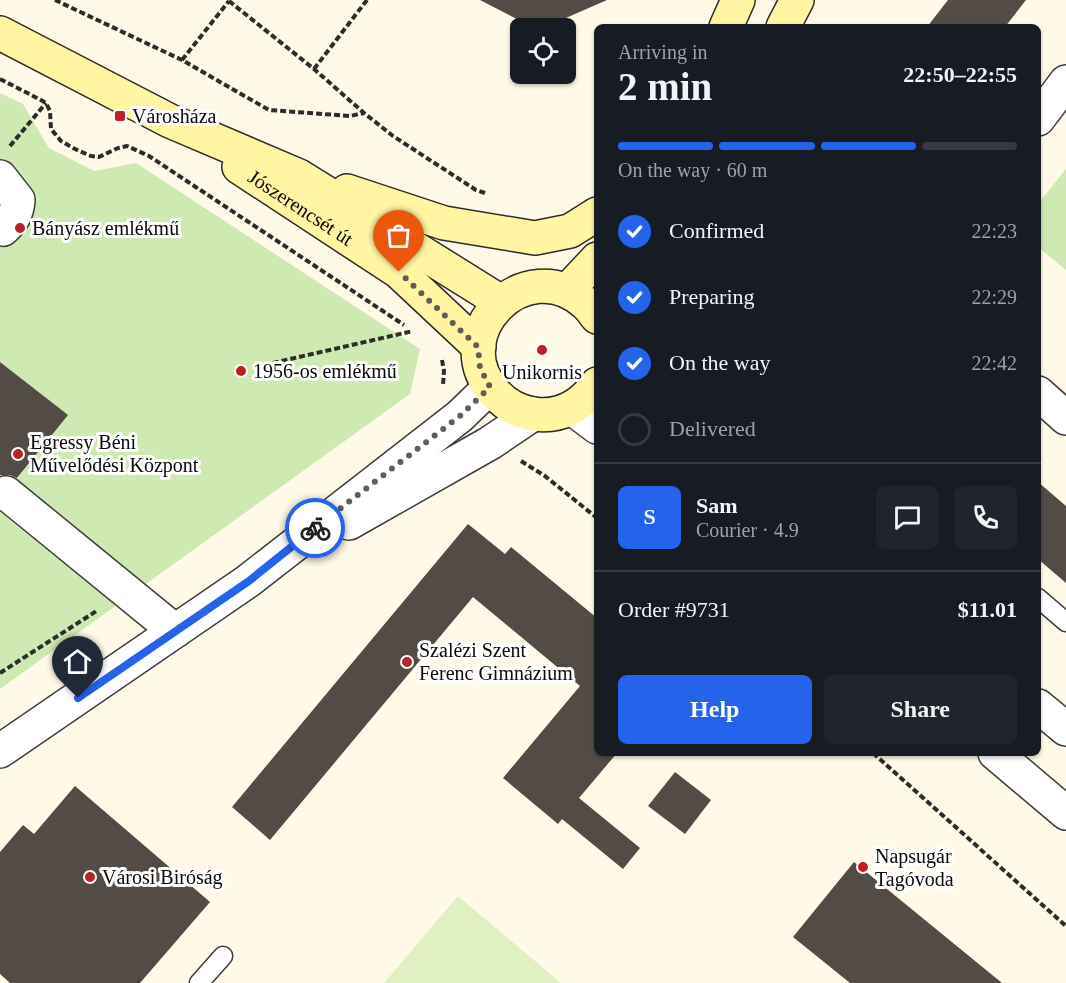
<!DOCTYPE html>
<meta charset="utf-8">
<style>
body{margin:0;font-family:"Times New Roman",serif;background:#20242c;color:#f1f3f6;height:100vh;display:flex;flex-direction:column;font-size:22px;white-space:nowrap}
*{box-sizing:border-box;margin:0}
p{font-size:20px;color:#9ea1a6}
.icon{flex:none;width:33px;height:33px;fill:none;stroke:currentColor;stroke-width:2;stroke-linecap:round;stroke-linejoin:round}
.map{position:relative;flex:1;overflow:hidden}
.drawer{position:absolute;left:594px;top:24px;width:447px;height:732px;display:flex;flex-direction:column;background:#171b24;border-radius:9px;box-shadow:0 2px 4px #0004}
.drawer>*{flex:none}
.fabs{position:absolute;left:510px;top:18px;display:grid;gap:12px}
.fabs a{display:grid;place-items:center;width:66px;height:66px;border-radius:9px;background:#171b24;box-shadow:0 2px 4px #0004;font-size:30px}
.pin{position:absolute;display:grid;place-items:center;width:51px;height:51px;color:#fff;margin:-62px -26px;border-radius:50% 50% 50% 0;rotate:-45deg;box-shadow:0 0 6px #0007}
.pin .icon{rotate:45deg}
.courier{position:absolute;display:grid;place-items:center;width:60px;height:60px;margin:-30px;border:4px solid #2563eb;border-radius:50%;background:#fff;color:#222;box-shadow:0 2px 8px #0007}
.head em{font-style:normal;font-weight:700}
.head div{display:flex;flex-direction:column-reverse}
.head{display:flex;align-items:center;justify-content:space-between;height:102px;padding:0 24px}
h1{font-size:39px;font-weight:700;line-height:45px}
.bar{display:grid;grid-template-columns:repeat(4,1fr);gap:9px 6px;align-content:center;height:72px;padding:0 24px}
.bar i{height:8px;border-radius:4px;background:#363941}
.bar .current{background:#2563eb}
.bar p{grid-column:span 4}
.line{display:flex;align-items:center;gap:15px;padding:0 24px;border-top:2px solid #363941}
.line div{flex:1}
.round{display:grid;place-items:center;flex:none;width:63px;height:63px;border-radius:9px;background:#20242c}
ol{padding:0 24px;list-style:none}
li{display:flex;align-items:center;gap:18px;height:66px}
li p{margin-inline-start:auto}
li .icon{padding:6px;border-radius:50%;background:#2563eb;color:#fff;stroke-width:4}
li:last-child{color:#9ea1a6}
li i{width:33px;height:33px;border:3px solid #363941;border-radius:50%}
.primary-button{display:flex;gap:12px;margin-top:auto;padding:12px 24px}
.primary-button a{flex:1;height:69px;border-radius:9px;background:#2563eb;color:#fff;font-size:24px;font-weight:700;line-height:69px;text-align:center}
.primary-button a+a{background:#20242c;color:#f1f3f6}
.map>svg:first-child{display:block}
.green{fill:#cee9b1}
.pitch{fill:#e0f0c3}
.building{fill:#534b46}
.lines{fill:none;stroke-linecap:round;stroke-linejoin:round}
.lane-casing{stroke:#3d3d3d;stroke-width:21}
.street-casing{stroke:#3d3d3d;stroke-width:36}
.secondary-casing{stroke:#2c2c2c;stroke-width:36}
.path{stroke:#2c2c2c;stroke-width:4;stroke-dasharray:6 3;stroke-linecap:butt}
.lane{stroke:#fff;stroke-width:18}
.street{stroke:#fff;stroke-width:33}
.secondary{stroke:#fff5a2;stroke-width:33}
.done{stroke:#605e57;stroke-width:6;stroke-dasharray:0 10.8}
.route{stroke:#2563eb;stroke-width:8}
.poi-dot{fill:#bb2127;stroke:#fff;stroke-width:2}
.labels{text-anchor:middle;stroke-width:6;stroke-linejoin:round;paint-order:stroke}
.poi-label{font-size:20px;fill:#0a0a0a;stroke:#fff;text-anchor:start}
.street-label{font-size:20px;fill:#0a0a0a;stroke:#fff}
</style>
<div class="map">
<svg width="1066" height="983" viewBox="0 0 1066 983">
<rect width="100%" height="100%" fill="#fffae7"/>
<!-- green -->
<g class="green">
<path d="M 0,93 L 23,104 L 49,148 L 94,171 L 136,163 L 420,349 L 410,394 L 0,689 L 0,501 L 67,415 L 0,362 Z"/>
<path d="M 1066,169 L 1066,270 L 1038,247 L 1038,204 Z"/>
</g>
<!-- pitch -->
<path class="pitch" d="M 458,896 L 561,983 L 384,983 Z"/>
<!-- building -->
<g class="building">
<path d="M 480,0 L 607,0 L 543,28 L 534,28 Z"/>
<path d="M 948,0 L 1026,0 L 1005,27 L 927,27 Z"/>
<path d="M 0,362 L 68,415 L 17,478 L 10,475 L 0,475 Z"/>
<path d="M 1038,482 L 1066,506 L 1066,583 L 1038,559 Z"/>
<path d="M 468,524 L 505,554 L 511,547 L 597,618 L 597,753 L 617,753 L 579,798 L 640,848 L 623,869 L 562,819 L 558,824 L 503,778 L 580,686 L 473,597 L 270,840 L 232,807 Z"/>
<path d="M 675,772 L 711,800 L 685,834 L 648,806 Z"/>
<path d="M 75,786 L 210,902 L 140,983 L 10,983 L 0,974 L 0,852 L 23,825 L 34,834 Z"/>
<path d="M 854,862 L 1002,983 L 850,983 L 793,937 Z"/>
</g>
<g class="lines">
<defs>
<g id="lane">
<path d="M 1038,598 L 1066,622"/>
<path d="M 199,983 L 223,956"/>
</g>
<g id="street">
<path d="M 1038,119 L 1066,82"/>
<path d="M 0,177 L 18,200 C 17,213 13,220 3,229 L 0,228"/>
<path d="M 1038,393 L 1066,418"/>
<path d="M 572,408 L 597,427"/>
<path d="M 6,493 L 175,631"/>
<path d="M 349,523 L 490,443 L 533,414"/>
<path d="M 1038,706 L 1066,729"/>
<path d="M 0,751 L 248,581 L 460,416 L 490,387"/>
<path d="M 995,753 L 1066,813"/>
</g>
<g id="secondary">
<path d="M 726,27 L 738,0"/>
<path d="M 783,27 L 797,0"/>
<path d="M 0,33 L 170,121 L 299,176 L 501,302"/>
<path id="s1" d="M 239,167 L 399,272 L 479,347"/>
<path d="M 347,191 L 444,223 L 535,238 L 570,231 L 597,214"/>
<path d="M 567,291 L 597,259"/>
<path d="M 597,317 C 593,312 590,307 585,303 C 526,250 442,334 495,393 C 505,404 518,412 534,414 C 561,418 582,405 597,384"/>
</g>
</defs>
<!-- lane casing -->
<use href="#lane" class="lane-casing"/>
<!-- street casing -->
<use href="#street" class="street-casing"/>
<!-- secondary casing -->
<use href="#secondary" class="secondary-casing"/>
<!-- path -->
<g class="path">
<path d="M 55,0 L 182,60 L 269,110 L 350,116 L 364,113"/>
<path d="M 229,1 L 314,69 L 364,113 L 393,136 L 476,190 L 485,193"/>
<path d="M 182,60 L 229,1"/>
<path d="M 314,69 L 367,0"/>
<path d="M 0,79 L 39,99 L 46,103 L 50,111 L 51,129 L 61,141 L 75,149 L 91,156 L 99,157 L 118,148 L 127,146 L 149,156 L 404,325"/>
<path d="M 10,146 L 46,103"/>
<path d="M 442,360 L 444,371 L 443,385"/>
<path d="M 264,365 L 413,331"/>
<path d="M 521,461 L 545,476 L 597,518"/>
<path d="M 0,673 L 98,610"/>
<path d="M 873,753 L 1066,926"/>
</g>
<!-- lane -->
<use href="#lane" class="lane"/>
<!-- street -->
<use href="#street" class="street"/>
<!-- secondary -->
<use href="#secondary" class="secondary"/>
</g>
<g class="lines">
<!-- done -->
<path class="done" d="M 315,528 L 460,416 L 490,387 L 480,368 L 478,347 L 399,272"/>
<!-- route -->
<path class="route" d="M 78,698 L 249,581 L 315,528"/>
</g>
<!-- markers -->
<g class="poi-dot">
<rect x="114" y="110" width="12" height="12" rx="3"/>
<circle cx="20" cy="228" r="6"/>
<circle cx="542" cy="350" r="6"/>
<circle cx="241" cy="371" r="6"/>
<circle cx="18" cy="454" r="6"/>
<circle cx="407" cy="662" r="6"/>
<circle cx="863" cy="867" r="6"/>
<circle cx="90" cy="877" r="6"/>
</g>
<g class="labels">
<!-- poi labels -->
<g class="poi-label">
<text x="132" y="123">Városháza</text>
<text x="32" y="235">Bányász emlékmű</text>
<text x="253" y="378">1956-os emlékmű</text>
<text x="542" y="379" text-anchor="middle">Unikornis</text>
<text x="30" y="449">Egressy Béni<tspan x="30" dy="23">Művelődési Központ</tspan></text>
<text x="419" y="657">Szalézi Szent<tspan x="419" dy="23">Ferenc Gimnázium</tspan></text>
<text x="875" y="863">Napsugár<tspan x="875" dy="23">Tagóvoda</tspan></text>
<text x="102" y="884">Városi Biróság</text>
</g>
<!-- street labels -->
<g class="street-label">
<text dy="7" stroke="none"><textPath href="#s1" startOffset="74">Jószerencsét út</textPath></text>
</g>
</g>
</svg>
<div class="fabs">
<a><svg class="icon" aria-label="locate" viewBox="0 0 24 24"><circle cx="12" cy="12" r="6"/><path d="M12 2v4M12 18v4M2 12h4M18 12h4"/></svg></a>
</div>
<div class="pin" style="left:399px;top:272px;background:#ea580c"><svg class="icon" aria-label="bag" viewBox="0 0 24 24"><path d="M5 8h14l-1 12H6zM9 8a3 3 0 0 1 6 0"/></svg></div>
<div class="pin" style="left:78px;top:698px;background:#1f2937"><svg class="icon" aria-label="home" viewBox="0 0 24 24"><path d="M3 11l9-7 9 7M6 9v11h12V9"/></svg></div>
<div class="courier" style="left:315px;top:528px"><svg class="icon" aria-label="bike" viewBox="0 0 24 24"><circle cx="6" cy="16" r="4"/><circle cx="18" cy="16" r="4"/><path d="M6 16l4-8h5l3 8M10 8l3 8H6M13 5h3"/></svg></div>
<section class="drawer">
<div class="head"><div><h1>2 min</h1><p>Arriving in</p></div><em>22:50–22:55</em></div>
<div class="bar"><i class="current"></i><i class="current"></i><i class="current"></i><i></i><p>On the way · 60 m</p></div>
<ol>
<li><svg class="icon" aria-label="check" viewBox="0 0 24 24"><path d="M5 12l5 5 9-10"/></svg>Confirmed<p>22:23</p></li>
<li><svg class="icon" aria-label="check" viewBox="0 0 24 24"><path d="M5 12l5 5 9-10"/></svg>Preparing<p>22:29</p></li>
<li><svg class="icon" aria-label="check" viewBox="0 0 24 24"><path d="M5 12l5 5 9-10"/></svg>On the way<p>22:42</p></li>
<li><i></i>Delivered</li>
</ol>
<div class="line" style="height:108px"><b class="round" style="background:#2563eb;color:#fff">S</b><div><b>Sam</b><p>Courier · 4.9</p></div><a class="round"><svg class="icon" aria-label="chat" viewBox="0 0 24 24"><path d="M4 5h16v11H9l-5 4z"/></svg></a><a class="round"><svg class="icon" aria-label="phone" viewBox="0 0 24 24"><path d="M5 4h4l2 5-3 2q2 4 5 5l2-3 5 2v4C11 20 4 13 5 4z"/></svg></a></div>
<div class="line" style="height:78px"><div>Order #9731</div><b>$11.01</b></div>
<div class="primary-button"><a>Help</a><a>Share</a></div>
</section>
</div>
